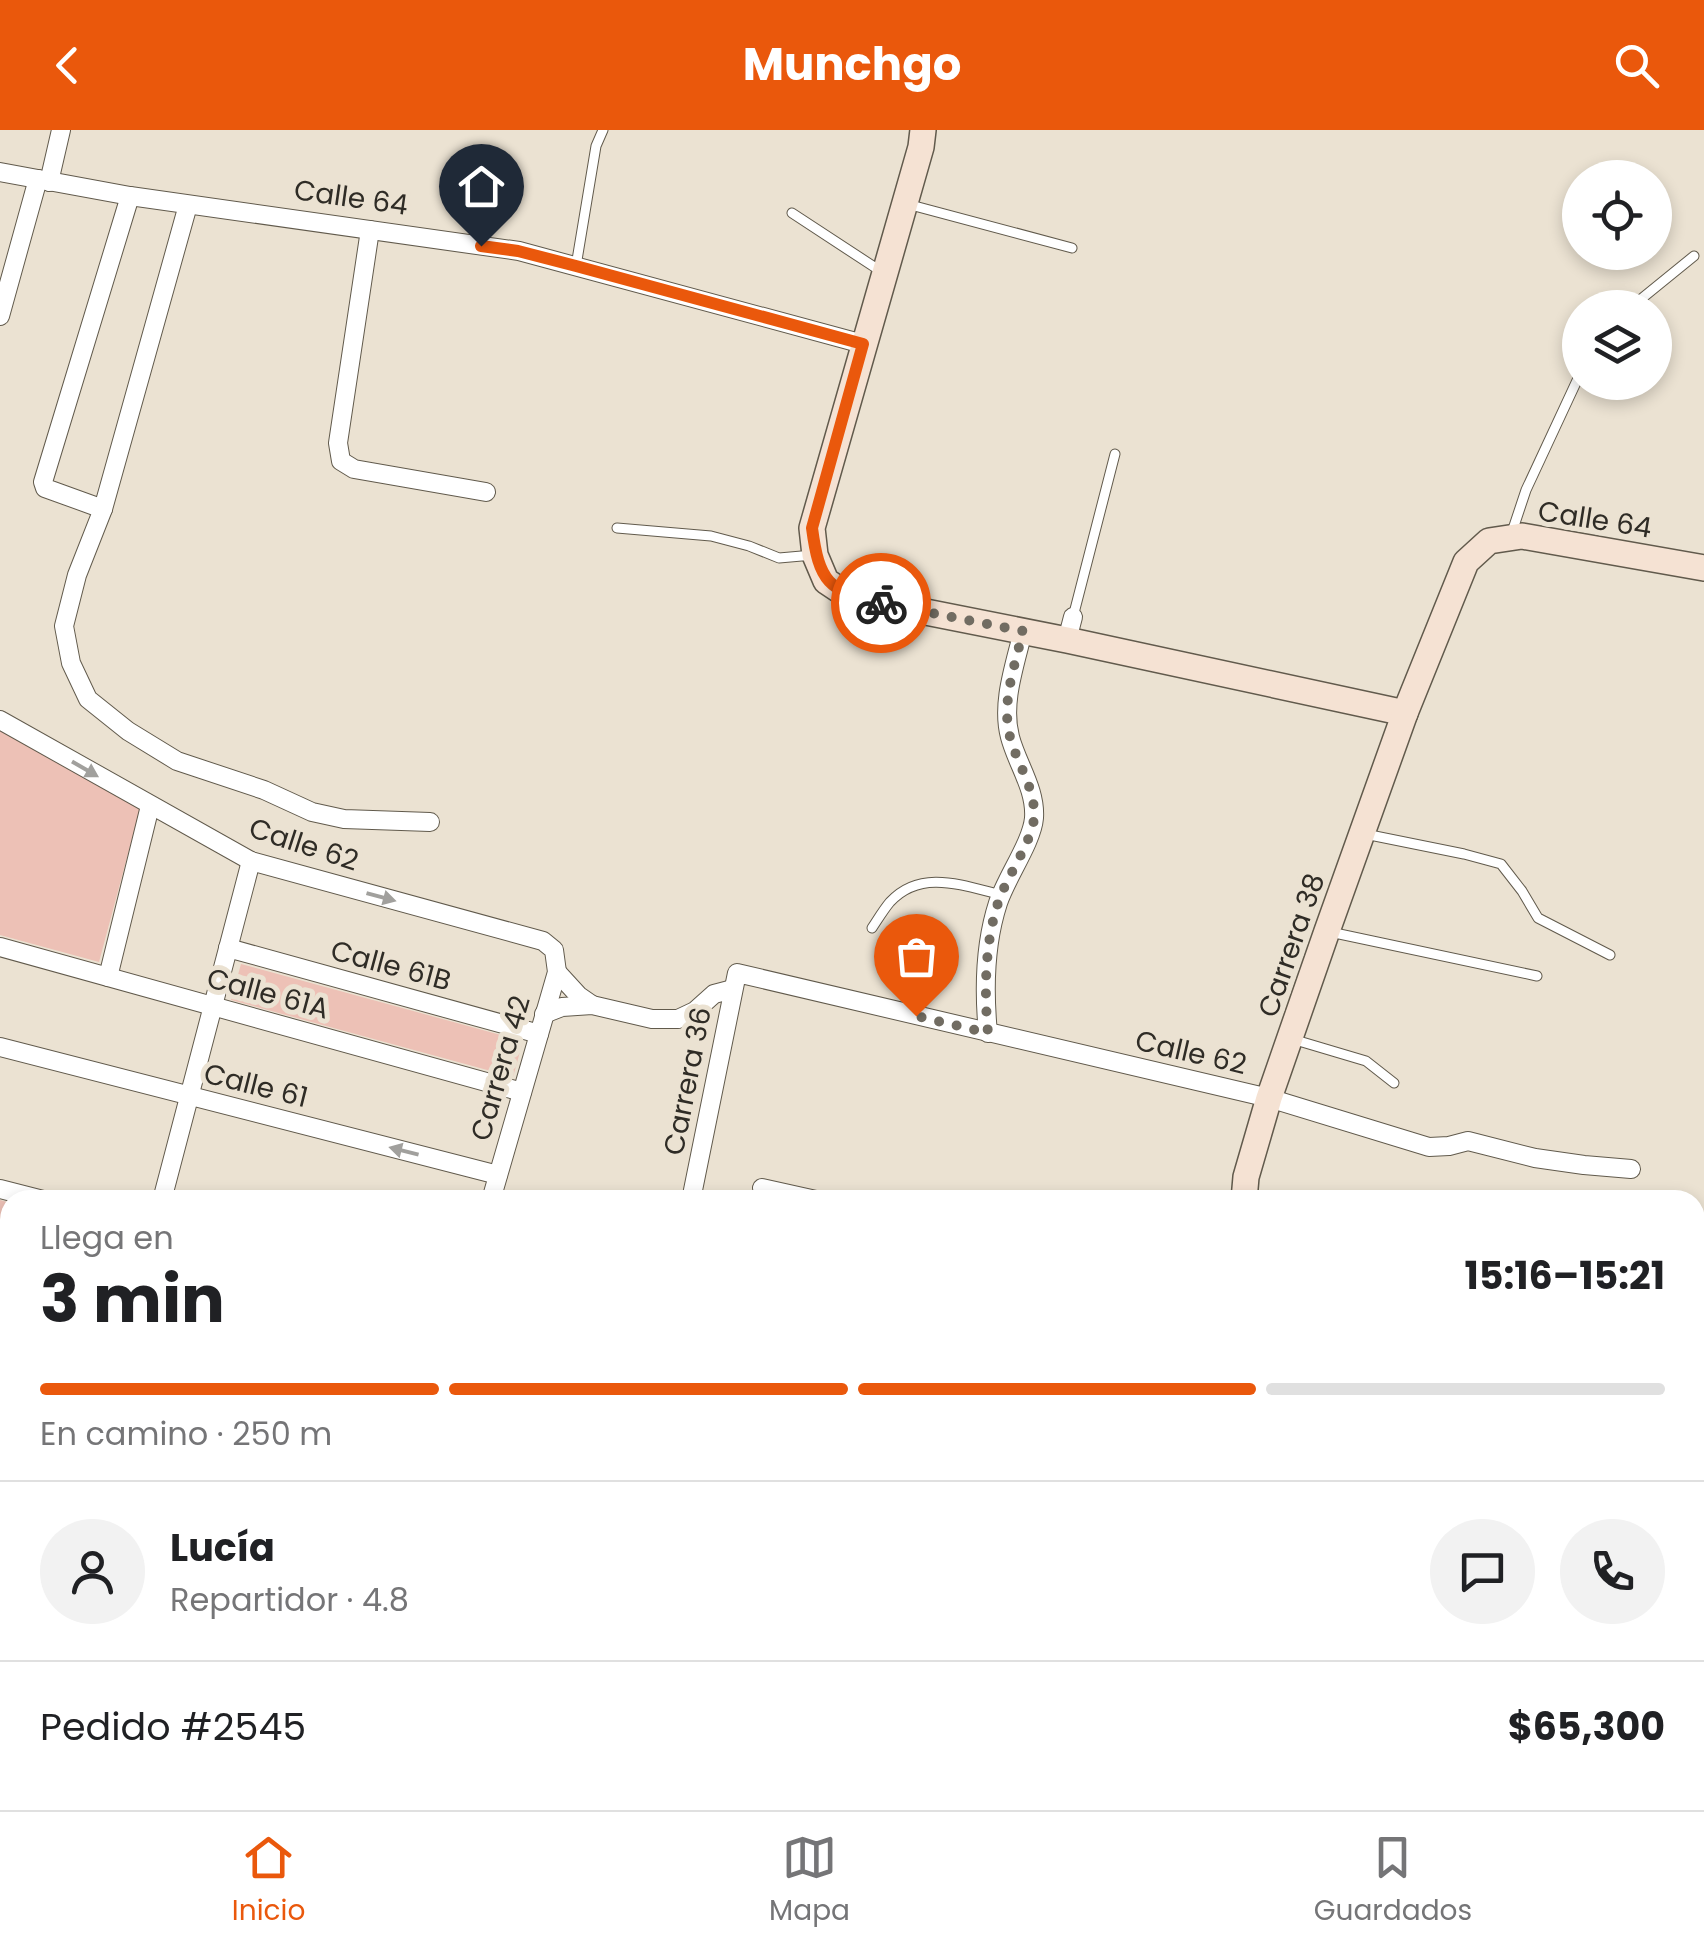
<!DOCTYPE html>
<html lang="es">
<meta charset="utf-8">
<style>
body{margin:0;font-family:Poppins,sans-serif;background:#f2f2f2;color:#202124;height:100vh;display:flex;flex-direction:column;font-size:38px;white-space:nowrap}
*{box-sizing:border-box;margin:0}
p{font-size:32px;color:#757577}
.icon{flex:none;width:55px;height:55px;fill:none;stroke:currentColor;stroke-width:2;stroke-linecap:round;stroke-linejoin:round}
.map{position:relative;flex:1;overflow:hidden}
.drawer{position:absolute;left:0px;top:1060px;width:1705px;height:620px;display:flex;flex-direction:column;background:#fff;border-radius:30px 30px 0 0;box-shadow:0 5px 15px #0003}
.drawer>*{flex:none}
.fabs{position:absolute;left:1562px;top:30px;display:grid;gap:20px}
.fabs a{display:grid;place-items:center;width:110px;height:110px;border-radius:50%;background:#fff;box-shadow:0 5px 15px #0003;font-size:50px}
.pin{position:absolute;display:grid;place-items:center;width:85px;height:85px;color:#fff;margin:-102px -42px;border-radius:50% 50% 50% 0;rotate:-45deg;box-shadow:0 0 10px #0007}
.pin .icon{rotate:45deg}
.courier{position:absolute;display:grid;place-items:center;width:100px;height:100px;margin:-50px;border:8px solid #ea580c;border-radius:50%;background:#fff;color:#222;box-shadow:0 2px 12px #0007}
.headline em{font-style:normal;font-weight:700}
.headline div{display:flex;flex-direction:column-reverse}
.headline{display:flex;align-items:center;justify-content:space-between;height:170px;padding:0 40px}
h1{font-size:65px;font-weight:700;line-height:75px}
.bar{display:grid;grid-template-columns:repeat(4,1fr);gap:15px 10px;align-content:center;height:120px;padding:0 40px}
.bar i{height:12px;border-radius:8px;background:#e0e0e0}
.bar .on{background:#ea580c}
.bar p{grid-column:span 4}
.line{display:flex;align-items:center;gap:25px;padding:0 40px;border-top:2px solid #e0e0e0}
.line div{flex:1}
.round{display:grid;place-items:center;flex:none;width:105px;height:105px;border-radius:52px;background:#f2f2f2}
header{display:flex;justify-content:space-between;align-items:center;height:130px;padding:0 40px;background:#ea580c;color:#fff;font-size:45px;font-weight:700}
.tabs{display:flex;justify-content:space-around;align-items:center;height:140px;border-top:2px solid #e0e0e0;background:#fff;font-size:28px;color:#757577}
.tabs a{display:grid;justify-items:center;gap:5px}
.tabs .on{color:#ea580c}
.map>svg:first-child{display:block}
.green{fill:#edc1b6}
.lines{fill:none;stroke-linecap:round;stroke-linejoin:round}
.lane-casing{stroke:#615a4c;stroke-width:11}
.street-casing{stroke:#615a4c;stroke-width:20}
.secondary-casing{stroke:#615a4c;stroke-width:28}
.lane{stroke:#fff;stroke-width:9}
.street{stroke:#fff;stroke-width:18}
.secondary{stroke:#f5e2d3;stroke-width:25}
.oneway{fill:#a1a09d}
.done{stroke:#716c62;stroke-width:10;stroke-dasharray:0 18}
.route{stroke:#ea580c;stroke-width:12}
.labels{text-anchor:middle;stroke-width:10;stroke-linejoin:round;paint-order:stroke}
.street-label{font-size:28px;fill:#2f2c26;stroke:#ebe2d2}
</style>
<header><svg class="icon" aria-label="back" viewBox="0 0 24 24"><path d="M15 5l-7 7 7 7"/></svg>Munchgo<svg class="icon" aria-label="search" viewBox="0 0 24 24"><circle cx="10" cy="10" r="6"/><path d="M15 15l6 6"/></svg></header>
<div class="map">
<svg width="1704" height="1680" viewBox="0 0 1704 1680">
<rect width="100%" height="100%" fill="#ebe2d2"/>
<!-- green -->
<g class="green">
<path d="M 0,597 L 140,679 L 99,832 L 0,805 Z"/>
<path d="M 241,834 L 523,911 L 513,947 L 231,870 Z"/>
<path d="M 0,1070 L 10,1073 L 10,1140 L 0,1137 Z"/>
<path d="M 0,1280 L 10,1282 L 10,1365 L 0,1363 Z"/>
<path d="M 229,1670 L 330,1670 L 327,1680 L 226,1680 Z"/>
</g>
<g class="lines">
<defs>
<g id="lane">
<path d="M 907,74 L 1072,118"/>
<path d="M 792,83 L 882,142"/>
<path d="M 576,136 L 596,16 L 603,0"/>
<path d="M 1630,178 L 1694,126"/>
<path d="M 617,398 L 711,406 L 749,416 L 779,428 L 813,425"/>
<path d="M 1511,405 L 1526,360 L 1580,244"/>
<path d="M 1073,487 L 1115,324"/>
<path d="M 1365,704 L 1464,724 L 1501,734 L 1522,761 L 1538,788 L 1610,825"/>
<path d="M 872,798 C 878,789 884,779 890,772 C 921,738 964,756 1002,765"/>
<path d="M 1330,802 L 1537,846"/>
<path d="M 1292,909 L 1366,931 L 1394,953"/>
</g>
<g id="street">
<path d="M 0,42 L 130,66 L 519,121 L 863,214"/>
<path d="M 49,52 L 61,0"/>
<path d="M 188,75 L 103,379 L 77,445 L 64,496 L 71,533 L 88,569 L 128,601 L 177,631 L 264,660 L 312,682 L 344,689 L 430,692"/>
<path d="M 370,100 L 338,313 L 341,331 L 354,339 L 486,362"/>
<path d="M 0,186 L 38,49"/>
<path d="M 103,379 L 45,358 L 43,352 L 130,66"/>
<path d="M 1067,510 L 1073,487"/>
<path d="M 0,590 L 251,731 L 543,811 L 554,820 L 557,842 L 491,1070"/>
<path d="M 0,817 L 522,962"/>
<path d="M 228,818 L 539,904"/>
<path d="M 557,842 L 579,866 L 592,875"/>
<path d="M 108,847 L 150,676"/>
<path d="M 544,884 L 562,877 L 592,875 L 652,889 L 678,889 L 695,881 L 714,864 L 733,859"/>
<path d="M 988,903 C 984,862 985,813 998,773 C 1006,748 1032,712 1034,688 C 1036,659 1017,634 1010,607 C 1001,573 1015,535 1023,501"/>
<path d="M 0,917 L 498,1045"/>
<path d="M 762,1058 L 816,1070"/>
<path d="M 0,1059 L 43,1070"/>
<path d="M 162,1070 L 251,731"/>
<path d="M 691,1070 L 737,843 L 1269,968 L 1429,1017 L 1449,1016 L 1468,1011 L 1535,1028 L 1584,1035 L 1631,1039"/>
<path d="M 0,1147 L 10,1149"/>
<path d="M 0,1256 L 10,1259"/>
<path d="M 0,1376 L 10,1378"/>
<path d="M 0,1491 L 10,1493"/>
<path d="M 1695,1525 L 1704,1497"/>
<path d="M 0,1602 L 10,1604"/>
<path d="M 821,1670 L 866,1680"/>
<path d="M 1197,1675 L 1218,1680"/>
<path d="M 12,1680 L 14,1670"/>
<path d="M 119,1680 L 121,1670"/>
<path d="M 215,1680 L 217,1670"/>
<path d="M 426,1680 L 428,1670"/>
<path d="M 535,1680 L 537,1670"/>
<path d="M 638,1680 L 640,1670"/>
<path d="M 739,1680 L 741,1670"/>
<path d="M 1024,1680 L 1026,1670"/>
<path d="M 1645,1680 L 1648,1670"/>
</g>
<g id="secondary">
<path d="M 923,0 L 921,17 L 812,398 L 815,425 L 826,451 L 850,467 L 1067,510 L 1405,583"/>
<path d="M 1244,1070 L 1246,1047 L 1269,968 L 1327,801 L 1405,583 L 1466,432 L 1489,411 L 1522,406 L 1704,438"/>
<path d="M 1695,1545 L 1704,1544"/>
<path d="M 1695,1572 L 1704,1571"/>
<path d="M 1195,1680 L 1199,1670"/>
</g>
</defs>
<!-- lane casing -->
<use href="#lane" class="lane-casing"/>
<!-- street casing -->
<use href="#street" class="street-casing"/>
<!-- secondary casing -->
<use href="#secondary" class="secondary-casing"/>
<!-- lane -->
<use href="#lane" class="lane"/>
<!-- street -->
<use href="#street" class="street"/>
<!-- secondary -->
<use href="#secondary" class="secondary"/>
</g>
<!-- one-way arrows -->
<defs><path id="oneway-solid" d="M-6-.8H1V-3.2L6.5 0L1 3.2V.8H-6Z" transform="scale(2.5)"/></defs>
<g class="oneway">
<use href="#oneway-solid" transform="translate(85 639) rotate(30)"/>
<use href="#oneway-solid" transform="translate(381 767) rotate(15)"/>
<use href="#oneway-solid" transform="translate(404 1021) rotate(-166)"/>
</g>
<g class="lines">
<!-- done -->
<path class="done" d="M 881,473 L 1023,501 C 1015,535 1001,573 1010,607 C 1017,634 1036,659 1034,688 C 1032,712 1006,748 998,773 C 985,812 984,862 988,903 L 916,886"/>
<!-- route -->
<path class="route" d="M 481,116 L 518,121 L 576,136 L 863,214 L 812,398 C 819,451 828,462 881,473"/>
</g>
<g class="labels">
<!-- street labels -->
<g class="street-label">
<text transform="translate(351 67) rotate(8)" y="10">Calle 64</text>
<text transform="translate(1595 389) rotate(9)" y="10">Calle 64</text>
<text transform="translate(304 714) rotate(18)" y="10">Calle 62</text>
<text transform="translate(1291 815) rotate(-71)" y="10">Carrera 38</text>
<text transform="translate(391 835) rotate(15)" y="10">Calle 61B</text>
<text transform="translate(268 863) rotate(15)" y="10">Calle 61A</text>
<text transform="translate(1191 922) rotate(13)" y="10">Calle 62</text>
<text transform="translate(500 938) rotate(-74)" y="10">Carrera 42</text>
<text transform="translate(687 951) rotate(-79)" y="10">Carrera 36</text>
<text transform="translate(256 955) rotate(14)" y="10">Calle 61</text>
</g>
</g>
</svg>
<div class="fabs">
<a><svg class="icon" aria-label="locate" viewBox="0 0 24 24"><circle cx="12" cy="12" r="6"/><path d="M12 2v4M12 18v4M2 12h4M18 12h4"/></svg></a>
<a><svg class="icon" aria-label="layers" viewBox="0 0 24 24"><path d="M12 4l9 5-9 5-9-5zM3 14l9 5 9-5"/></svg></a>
</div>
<div class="pin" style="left:916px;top:886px;background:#ea580c"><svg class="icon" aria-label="bag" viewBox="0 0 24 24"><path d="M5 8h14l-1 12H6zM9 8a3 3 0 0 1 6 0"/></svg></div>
<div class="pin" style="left:481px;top:116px;background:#1f2937"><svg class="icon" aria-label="home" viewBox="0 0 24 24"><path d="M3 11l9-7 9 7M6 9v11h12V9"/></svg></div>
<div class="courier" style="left:881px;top:473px"><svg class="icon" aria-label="bike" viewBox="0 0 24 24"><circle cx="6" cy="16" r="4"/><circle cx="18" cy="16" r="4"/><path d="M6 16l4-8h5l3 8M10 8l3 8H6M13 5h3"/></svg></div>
<section class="drawer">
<div class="headline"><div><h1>3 min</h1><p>Llega en</p></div><em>15:16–15:21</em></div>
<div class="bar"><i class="on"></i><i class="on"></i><i class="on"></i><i></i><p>En camino · 250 m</p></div>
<div class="line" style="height:180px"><a class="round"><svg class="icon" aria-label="person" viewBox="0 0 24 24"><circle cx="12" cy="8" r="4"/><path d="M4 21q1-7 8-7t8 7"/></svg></a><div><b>Lucía</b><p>Repartidor · 4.8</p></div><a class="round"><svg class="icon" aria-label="chat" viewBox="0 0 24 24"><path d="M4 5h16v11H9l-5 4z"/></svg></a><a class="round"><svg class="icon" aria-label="phone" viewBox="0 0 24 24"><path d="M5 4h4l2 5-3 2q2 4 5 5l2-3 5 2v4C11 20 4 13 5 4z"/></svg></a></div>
<div class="line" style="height:130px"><div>Pedido #2545</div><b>$65,300</b></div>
</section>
</div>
<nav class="tabs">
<a class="on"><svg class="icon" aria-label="home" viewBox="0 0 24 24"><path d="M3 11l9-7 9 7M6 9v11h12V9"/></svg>Inicio</a>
<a><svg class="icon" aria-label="map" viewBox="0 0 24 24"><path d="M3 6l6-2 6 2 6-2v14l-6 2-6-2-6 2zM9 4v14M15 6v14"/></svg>Mapa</a>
<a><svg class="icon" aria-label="saved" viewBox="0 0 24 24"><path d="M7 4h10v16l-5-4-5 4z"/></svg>Guardados</a>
</nav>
